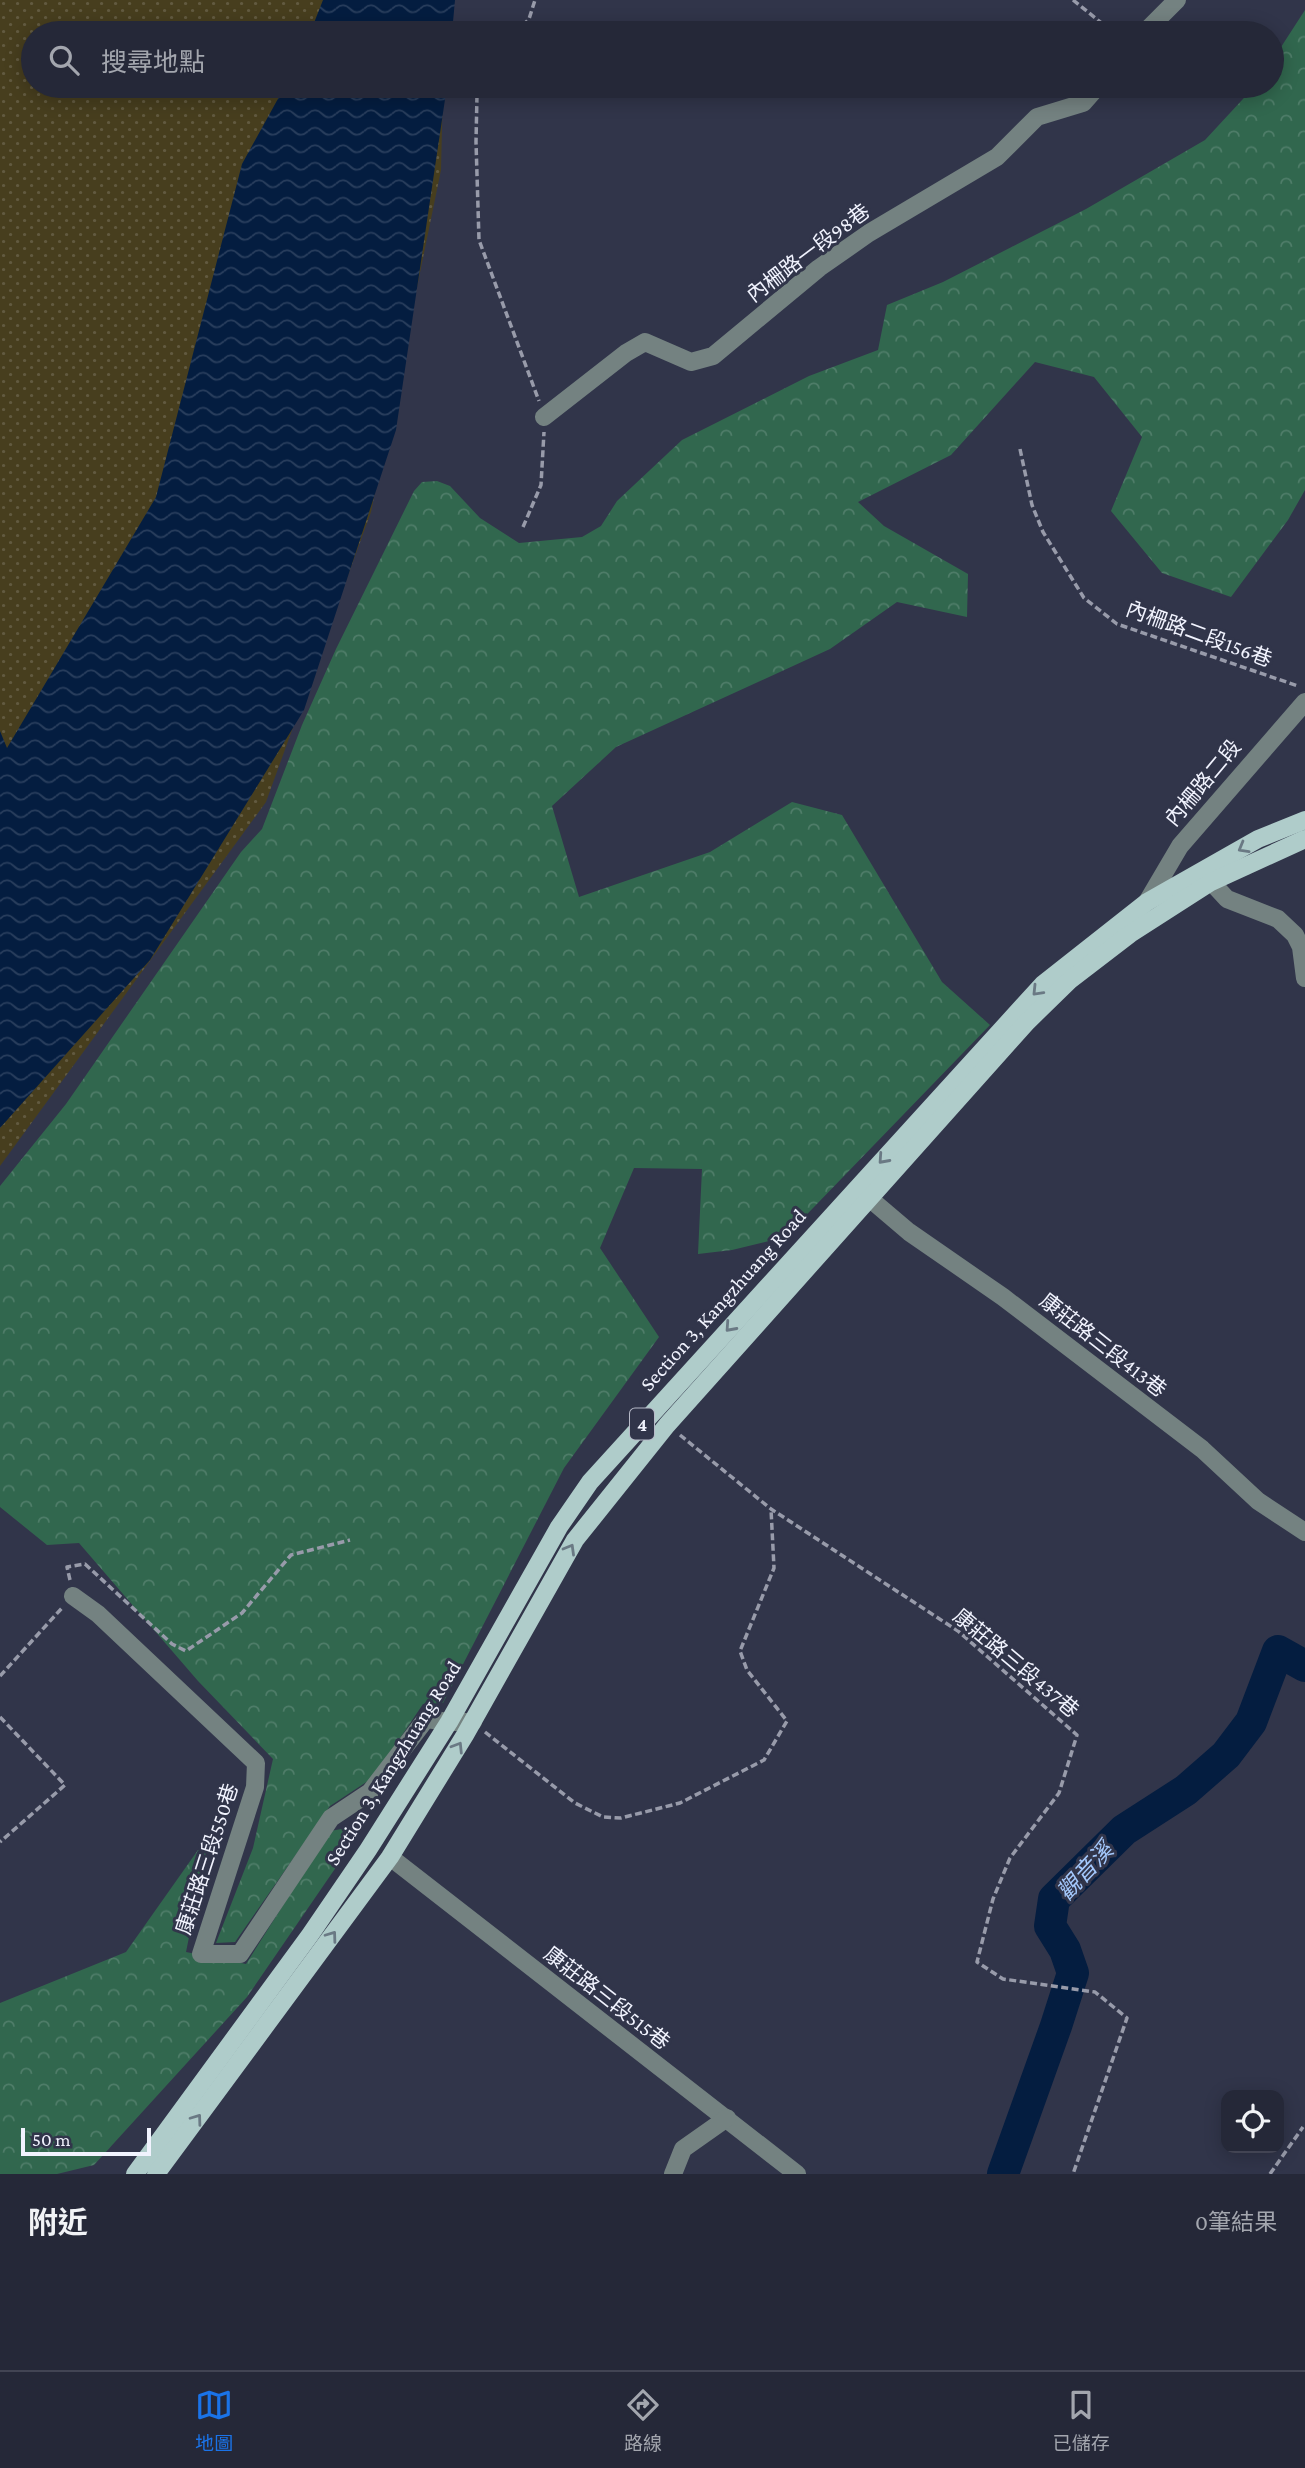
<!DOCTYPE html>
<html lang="zh-TW">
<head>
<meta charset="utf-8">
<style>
	body { margin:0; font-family:"Crimson Pro","Noto Sans TC",serif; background:#313443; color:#f1f3f6 }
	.controls { position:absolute; right:21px; bottom:21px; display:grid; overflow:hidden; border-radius:14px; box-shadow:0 4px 18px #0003 }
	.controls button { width:63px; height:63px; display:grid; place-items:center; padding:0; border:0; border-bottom:2px solid #424453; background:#252838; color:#f1f3f6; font:35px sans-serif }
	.scale { position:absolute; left:21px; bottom:18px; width:130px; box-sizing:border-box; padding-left:7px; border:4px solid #f1f3fe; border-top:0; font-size:19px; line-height:24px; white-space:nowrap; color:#f1f3fe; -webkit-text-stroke:5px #31354a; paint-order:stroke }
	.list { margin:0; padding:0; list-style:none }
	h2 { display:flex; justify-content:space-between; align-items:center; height:91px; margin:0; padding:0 28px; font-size:30px }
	h2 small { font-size:23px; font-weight:400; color:#a3a6ae }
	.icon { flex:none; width:38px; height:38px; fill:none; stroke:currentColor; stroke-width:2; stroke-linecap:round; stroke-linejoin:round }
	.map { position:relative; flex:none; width:1305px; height:2174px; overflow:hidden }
	.search { position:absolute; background:#252838; box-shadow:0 4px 18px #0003; left:21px; right:21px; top:21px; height:77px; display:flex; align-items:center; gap:18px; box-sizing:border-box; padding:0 24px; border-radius:38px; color:#a3a6ae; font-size:26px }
	.sheet { height:196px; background:#252838 }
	nav { display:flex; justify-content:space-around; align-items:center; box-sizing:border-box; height:98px; border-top:2px solid #424453; background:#252838; font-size:19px; color:#a3a6ae }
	nav a { display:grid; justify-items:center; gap:4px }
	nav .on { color:#1a73e8 }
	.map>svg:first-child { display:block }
	.forest { fill:url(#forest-crowns) }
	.sand { fill:url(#sand-dots) }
	.water { fill:url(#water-waves) }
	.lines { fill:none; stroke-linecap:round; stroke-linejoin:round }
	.river { stroke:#041d40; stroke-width:32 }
	.path { stroke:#989baa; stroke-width:3.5; stroke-dasharray:7 3.5; stroke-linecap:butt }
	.minor { stroke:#748281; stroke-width:18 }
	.major { stroke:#afccca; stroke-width:18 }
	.oneway { stroke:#6a7984 }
	.labels { text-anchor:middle; stroke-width:6; stroke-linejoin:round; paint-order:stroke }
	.shield { fill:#31354a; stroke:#b7bac8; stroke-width:2 }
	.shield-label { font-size:19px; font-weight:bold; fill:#f1f3fe }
	.street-label { font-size:21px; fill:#f1f3fe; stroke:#31354a }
	.water-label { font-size:23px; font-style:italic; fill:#a4c9fd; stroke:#31354a }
</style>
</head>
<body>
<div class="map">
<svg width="1305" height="2174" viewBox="0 0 1305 2174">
	<defs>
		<pattern id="forest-crowns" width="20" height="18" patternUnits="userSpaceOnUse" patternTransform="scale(1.75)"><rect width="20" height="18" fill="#31674e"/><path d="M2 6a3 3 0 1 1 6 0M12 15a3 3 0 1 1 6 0" fill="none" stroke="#4f7d69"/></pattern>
		<pattern id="sand-dots" width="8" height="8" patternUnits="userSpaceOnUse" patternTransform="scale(1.75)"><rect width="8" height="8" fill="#473e1e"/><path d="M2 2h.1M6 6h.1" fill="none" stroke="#625a40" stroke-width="1.8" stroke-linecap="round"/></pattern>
		<pattern id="water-waves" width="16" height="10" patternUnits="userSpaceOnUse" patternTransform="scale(1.75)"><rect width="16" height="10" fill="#041d40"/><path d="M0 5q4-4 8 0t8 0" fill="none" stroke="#293e5d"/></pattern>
	</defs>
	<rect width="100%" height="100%" fill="#31354a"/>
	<g class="forest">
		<polygon points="1305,10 1305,490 1288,520 1231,597 1162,573 1111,511 1142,437 1094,377 1035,362 951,455 858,502 884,526 968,574 967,617 897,602 830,649 616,747 552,806 579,897 710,852 792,802 842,815 942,982 990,1025 785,1237 732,1250 698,1254 702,1169 634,1168 600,1248 659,1337 564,1468 443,1703 423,1704 374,1777 330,1806 235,1942 216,1943 253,1848 273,1759 198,1681 79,1543 47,1545 0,1507 0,1186 66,1104 241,852 262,829 302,725 336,649 414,491 422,482 437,481 450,486 480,518 519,543 582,537 601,526 617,501 682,440 809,376 878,350 887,305 943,282 1086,209 1205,140 1255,86 1272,86 1272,61"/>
		<polygon points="365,1825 247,1997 94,2165 57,2174 0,2174 0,2003 126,1952 210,1833 186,1952 246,1964 330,1831"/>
	</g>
	<polygon class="sand" points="0,0 444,0 444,33 33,33 33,86 443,86 441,170 371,512 266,802 0,1166"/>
	<g class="water">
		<polygon points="323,0 455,0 452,33 310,33"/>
		<polygon points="285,86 447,86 396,430 304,710 150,960 0,1128 0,731 7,748 156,497 242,164"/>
	</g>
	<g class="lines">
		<polyline class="river" points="1003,2174 1056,2026 1073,1973 1065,1950 1050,1926 1054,1899 1124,1830 1186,1790 1226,1755 1251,1722 1278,1651 1305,1666"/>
		<g class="path">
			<polyline points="1073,0 1114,33"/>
			<polyline points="515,33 529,19 535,0"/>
			<polyline points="481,86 477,95 476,142 479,240 539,401"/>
			<polyline points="1020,449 1032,505 1043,532 1084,598 1117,624 1298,686"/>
			<polyline points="523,527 541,485 544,432"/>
			<polyline points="680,1435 771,1509 958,1631 1077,1735 1059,1793 1010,1858 993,1899 977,1962 1003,1979 1095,1992 1127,2018 1073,2174"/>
			<polyline points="70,1580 67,1567 85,1564 172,1644 186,1651 242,1613 291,1555 350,1540"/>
			<polyline points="0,1676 62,1608"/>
			<polyline points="0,1717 65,1785 0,1842"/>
			<polyline points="485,1732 575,1803 603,1817 621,1818 680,1803 764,1760 787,1721 747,1670 740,1651 774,1568 771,1509"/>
			<polyline points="1270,2174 1303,2127"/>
		</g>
		<g class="minor">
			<polyline points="1144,33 1177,0"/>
			<polyline points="544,417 626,353 645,342 691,362 713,356 819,268 869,233 997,157 1037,117 1083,103 1098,86"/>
			<polyline points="1202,872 1227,899 1278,919 1295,935 1301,947 1305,978"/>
			<polyline points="1147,902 1180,846 1305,702"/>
			<polyline points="869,1198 909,1232 1003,1297 1202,1449 1258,1501 1305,1532"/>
			<polyline points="73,1596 98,1614 256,1763 255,1787 201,1954 240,1954 331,1818 370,1792 426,1719 449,1722 473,1722"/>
			<polyline points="390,1857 797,2174"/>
			<polyline points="673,2174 683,2149 727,2118"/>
		</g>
		<g class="major">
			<polyline points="135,2174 310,1935 368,1850 449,1722 559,1527 590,1482 1043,984 1147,902 1258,839 1305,820"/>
			<polyline points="156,2174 390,1857 465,1735 575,1540 667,1425 1027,1022 1070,980 1130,934 1211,882 1305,839"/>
		</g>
	</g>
	<defs><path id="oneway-chevron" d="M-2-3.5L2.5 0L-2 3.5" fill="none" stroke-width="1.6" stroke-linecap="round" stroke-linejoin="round" transform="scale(1.75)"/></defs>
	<g class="oneway">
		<use href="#oneway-chevron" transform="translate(1243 848) rotate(150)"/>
		<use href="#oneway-chevron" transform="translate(1037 991) rotate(134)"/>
		<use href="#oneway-chevron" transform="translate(883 1159) rotate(132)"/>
		<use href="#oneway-chevron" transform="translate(730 1327) rotate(132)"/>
		<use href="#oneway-chevron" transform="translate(570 1549) rotate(-60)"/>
		<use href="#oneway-chevron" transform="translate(458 1747) rotate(-58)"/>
		<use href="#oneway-chevron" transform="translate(332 1936) rotate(-54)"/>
		<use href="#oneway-chevron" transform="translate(197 2119) rotate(-54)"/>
	</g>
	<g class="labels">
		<rect class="shield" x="630" y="1408.5" width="24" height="31" rx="5"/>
		<g class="shield-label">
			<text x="642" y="1431">4</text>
		</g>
		<g class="street-label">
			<text transform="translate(808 253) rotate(-37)" y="7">內柵路一段98巷</text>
			<text transform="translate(1199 634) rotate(20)" y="7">內柵路二段156巷</text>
			<text transform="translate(1203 783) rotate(-50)" y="7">內柵路二段</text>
			<text transform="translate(723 1300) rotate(-48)" y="7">Section 3, Kangzhuang Road</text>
			<text transform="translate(1103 1345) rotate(38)" y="7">康莊路三段413巷</text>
			<text transform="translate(1016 1663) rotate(40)" y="7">康莊路三段437巷</text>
			<text transform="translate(393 1763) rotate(-58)" y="7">Section 3, Kangzhuang Road</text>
			<text transform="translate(207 1859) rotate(-72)" y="7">康莊路三段550巷</text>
			<text transform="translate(607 1998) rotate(38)" y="7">康莊路三段515巷</text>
		</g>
		<g class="water-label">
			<text transform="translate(1085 1871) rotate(-47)" y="8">觀音溪</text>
		</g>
	</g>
</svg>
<div class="controls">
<button><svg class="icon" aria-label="locate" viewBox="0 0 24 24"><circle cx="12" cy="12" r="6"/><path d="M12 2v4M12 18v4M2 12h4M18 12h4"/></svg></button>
</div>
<div class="scale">50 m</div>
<div class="search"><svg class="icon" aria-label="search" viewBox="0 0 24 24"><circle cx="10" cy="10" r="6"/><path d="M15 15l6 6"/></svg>搜尋地點</div>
</div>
<section class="sheet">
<h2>附近<small>0筆結果</small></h2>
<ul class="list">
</ul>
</section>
<nav>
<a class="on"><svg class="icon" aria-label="map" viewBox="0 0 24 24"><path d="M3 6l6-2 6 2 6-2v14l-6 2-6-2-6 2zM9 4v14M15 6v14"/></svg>地圖</a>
<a><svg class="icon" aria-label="directions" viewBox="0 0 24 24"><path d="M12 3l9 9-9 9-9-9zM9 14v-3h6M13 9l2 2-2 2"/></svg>路線</a>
<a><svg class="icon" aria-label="saved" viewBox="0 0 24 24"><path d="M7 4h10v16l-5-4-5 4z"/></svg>已儲存</a>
</nav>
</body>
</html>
